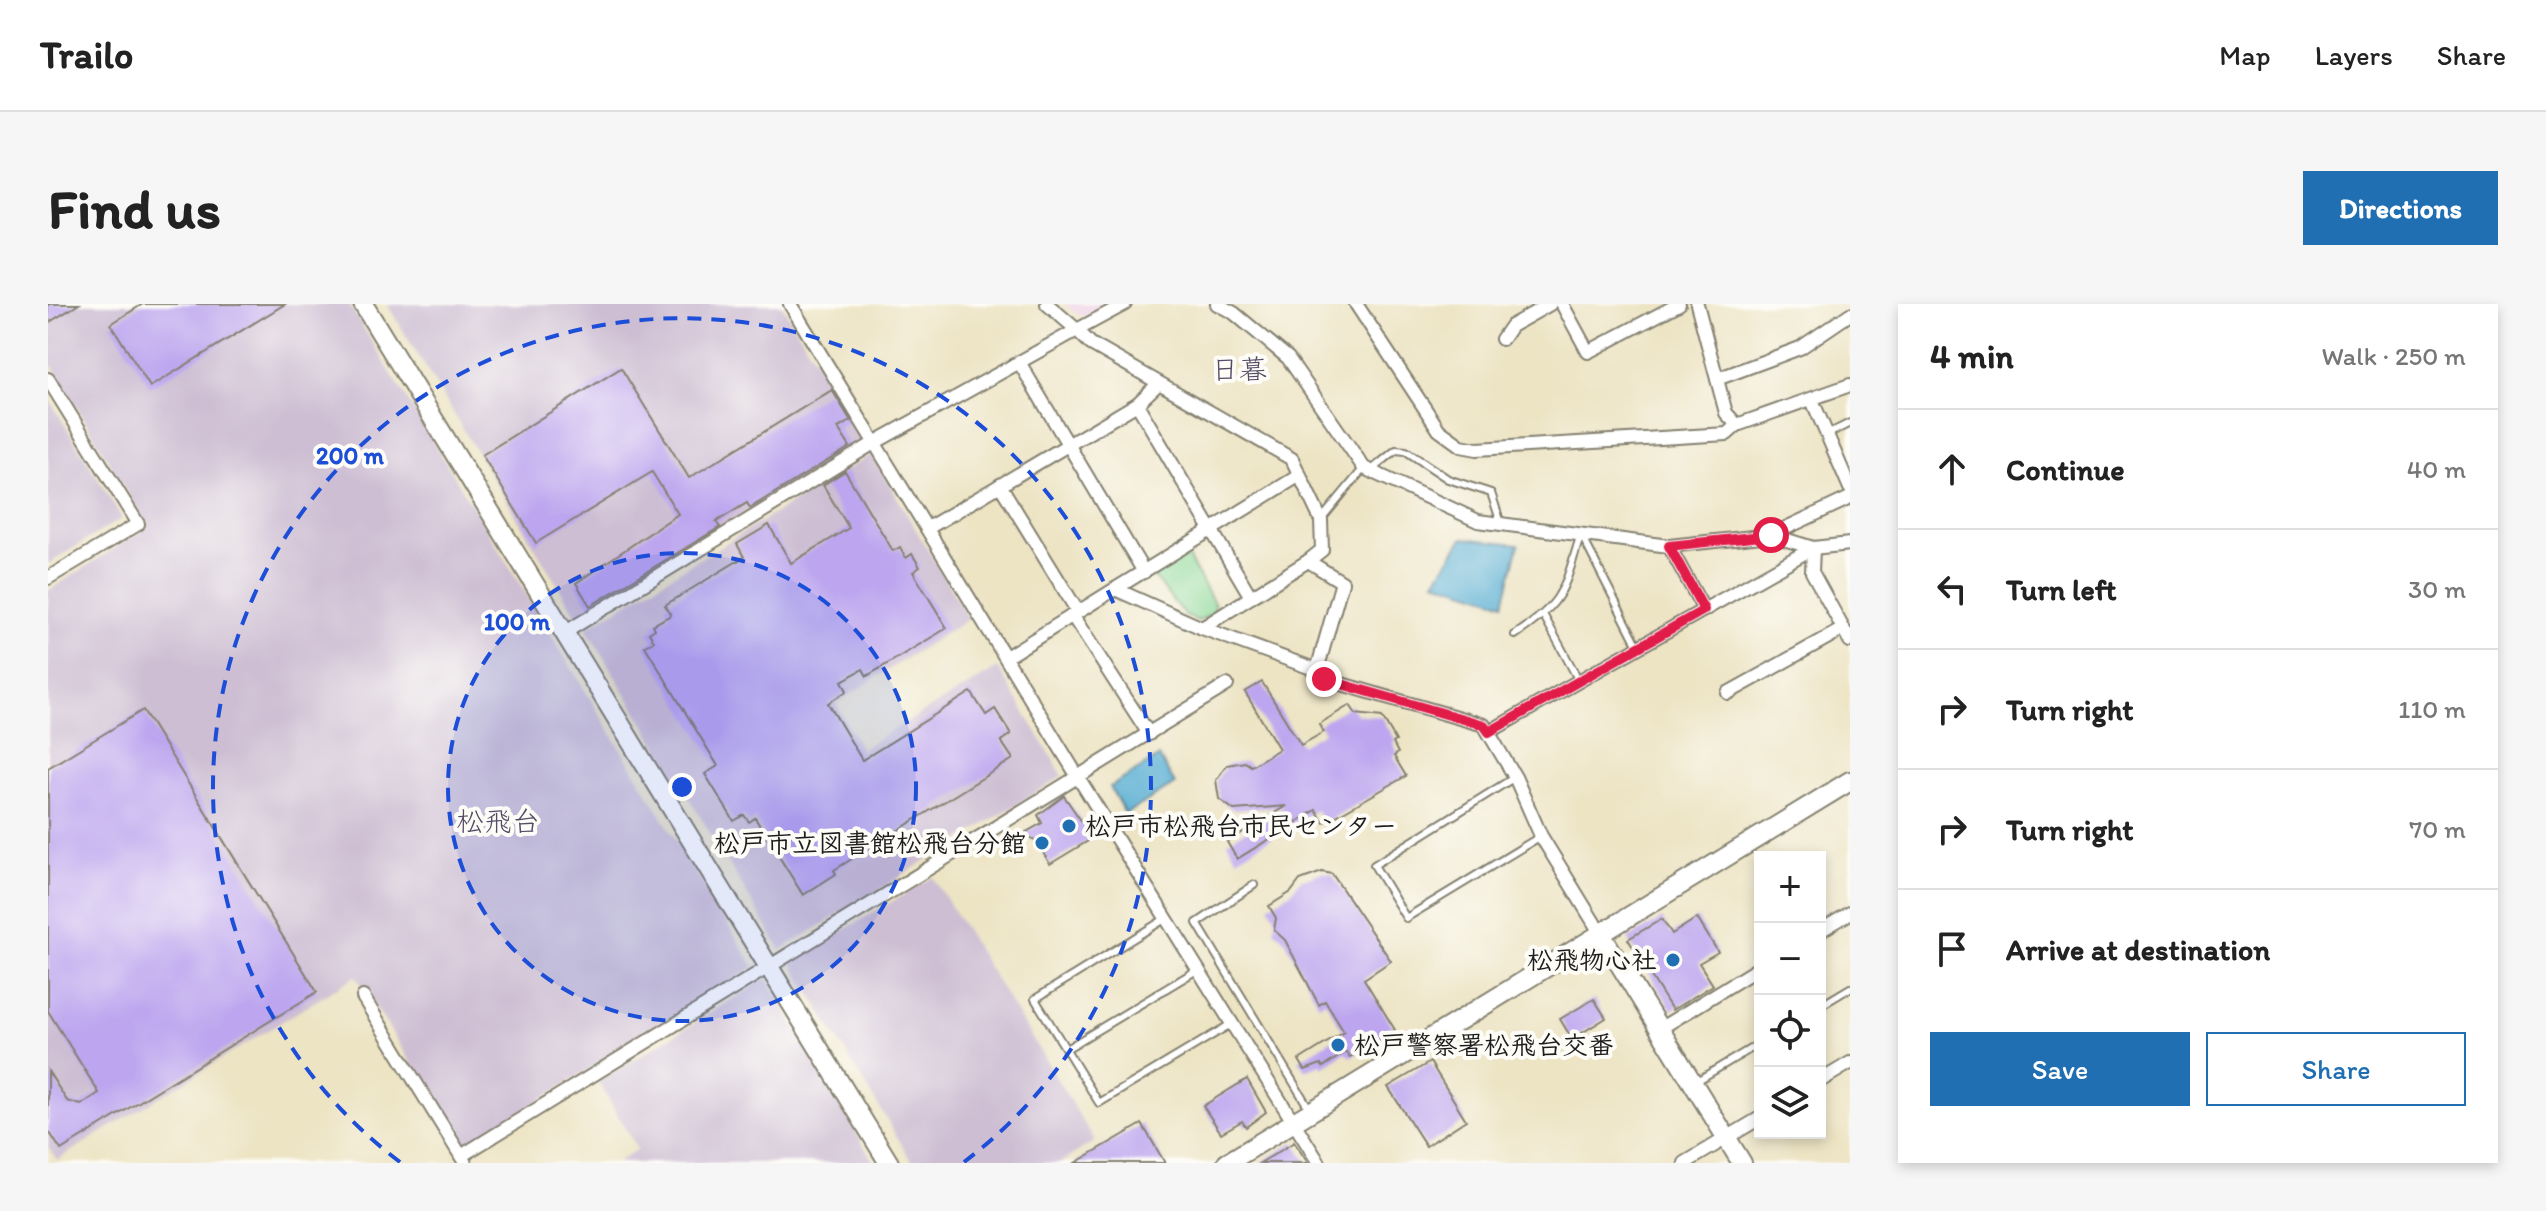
<!DOCTYPE html>
<html lang="en">
<head>
<meta charset="utf-8">
<style>
	body { margin:0; font-family:Itim,"Klee One",sans-serif; background:#f6f6f6; color:#222 }
	.controls { position:absolute; right:24px; bottom:24px; display:grid; overflow:hidden; border-radius:0px; box-shadow:0 4px 12px #0003 }
	.controls button { width:72px; height:72px; display:grid; place-items:center; padding:0; border:0; border-bottom:2px solid #e0e0e0; background:#fff; color:#222; font:40px sans-serif }
	.stop { position:absolute; width:24px; height:24px; margin:-18px; border:6px solid #e11d48; border-radius:50%; background:#fff }
	.stop.end { background:#e11d48; border-color:#fff; box-shadow:0 2px 8px #0008 }
	.list { margin:0; padding:0; list-style:none }
	h2 { display:flex; justify-content:space-between; align-items:center; height:104px; margin:0; padding:0 32px; font-size:34px }
	h2 small { font-size:26px; font-weight:400; color:#767676 }
	.list li { display:grid; grid-template-columns:52px 1fr auto; gap:24px; align-items:center; box-sizing:border-box; height:120px; padding:0 32px; border-top:2px solid #e0e0e0 }
	.list b { display:block; font-size:30px; white-space:nowrap }
	.list em { font-size:26px; font-style:normal; color:#767676 }
	.actions { display:flex; gap:16px; padding:24px 32px }
	.actions a { flex:1; padding:18px 0; border:2px solid #1f6fb2; border-radius:0px; text-align:center; font-size:28px; color:#1f6fb2 }
	.actions .main { background:#1f6fb2; color:#fff }
	.icon { flex:none; width:44px; height:44px; fill:none; stroke:currentColor; stroke-width:2; stroke-linecap:round; stroke-linejoin:round }
	.map { position:relative; flex:none; width:1802px; height:859px; overflow:hidden; border-radius:0px }
	header { display:flex; align-items:center; gap:48px; box-sizing:border-box; height:112px; padding:0 40px; background:#fff; border-bottom:2px solid #e0e0e0 }
	header strong { font-size:38px }
	nav { display:flex; gap:44px; margin-inline-start:auto; font-size:28px }
	.intro { display:flex; align-items:center; justify-content:space-between; box-sizing:border-box; height:192px; padding:0 48px }
	h1 { margin:0; font-size:56px }
	.button { padding:20px 36px; border-radius:0px; background:#1f6fb2; color:#fff; font-size:28px; font-weight:700 }
	main { display:flex; gap:48px; padding:0 48px }
	aside { flex:1; background:#fff; border-radius:0px; box-shadow:0 4px 12px #0003 }
	.map>svg:first-child { display:block }
	.built { fill:#efd0e7 }
	.industrial { fill:#cdbed3 }
	.green { fill:#8bd896; stroke:#547a59; stroke-width:2 }
	.water { fill:#56add2; stroke:#396477; stroke-width:2 }
	.building { fill:#bda6ef }
	.lines { fill:none; stroke-linecap:round; stroke-linejoin:round }
	.lane-casing { stroke:#848070; stroke-width:10 }
	.street-casing { stroke:#848070; stroke-width:16 }
	.secondary-casing { stroke:#848070; stroke-width:22 }
	.lane { stroke:#fff; stroke-width:6 }
	.street { stroke:#fff; stroke-width:12 }
	.secondary { stroke:#fff; stroke-width:18 }
	.route { stroke:#e11d48; stroke-width:10 }
	.ring { fill:none; stroke:#1d4ed8; stroke-width:4; stroke-dasharray:14 10 }
	.poi-dot { fill:#1f6fb2; stroke:#fdfcf7; stroke-width:3 }
	.labels { text-anchor:middle; stroke-width:8; stroke-linejoin:round; paint-order:stroke }
	.poi-label { font-size:26px; font-weight:bold; fill:#1c1c1c; stroke:#fdfcf7; text-anchor:start }
	.neighbourhood-label { font-size:28px; fill:#544c66; stroke:#fdfcf7 }
	.centre { fill:#1d4ed8; stroke:#fdfcf7; stroke-width:4 }
	.ring-label { font-size:24px; text-anchor:middle; font-weight:bold; fill:#1d4ed8; stroke:#fdfcf7; stroke-width:8; stroke-linejoin:round; paint-order:stroke }
</style>
</head>
<body>
<header>
<strong>Trailo</strong>
<nav><a>Map</a><a>Layers</a><a>Share</a></nav>
</header>
<div class="intro"><h1>Find us</h1><a class="button">Directions</a></div>
<main>
<div class="map">
<svg width="1802" height="859" viewBox="0 0 1802 859">
	<rect width="100%" height="100%" fill="#fdfcf7"/>
	<filter id="ink" filterUnits="userSpaceOnUse"><feTurbulence type="fractalNoise" baseFrequency=".0125" numOctaves="2"/><feDisplacementMap in="SourceGraphic" scale="16" xChannelSelector="R" yChannelSelector="G"/><feConvolveMatrix kernelMatrix="1 2 1 2 8 2 1 2 1" color-interpolation-filters="sRGB"/></filter>
	<filter id="wash" filterUnits="userSpaceOnUse"><feTurbulence type="fractalNoise" baseFrequency=".006" numOctaves="4" result="noise"/><feDisplacementMap in="SourceGraphic" scale="32" xChannelSelector="R" yChannelSelector="G"/><feGaussianBlur stdDeviation="1.8" result="paint"/><feColorMatrix in="noise" values="0 0 0 0 0 0 0 0 0 0 0 0 0 0 0 0 0 1.4 0 .05"/><feComposite in="paint" operator="in"/></filter>
	<g filter="url(#wash)">
		<rect width="100%" height="100%" fill="#ede4c4"/>
		<polygon class="built" points="1017,0 1059,0 1038,12 1030,11"/>
		<g class="industrial">
			<polygon points="0,0 301,0 706,663 416,843 308,672 9,856 0,842 0,287 100,223 0,55"/>
			<polygon points="339,0 733,0 817,136 529,313"/>
			<polygon points="0,93 74,214 0,260"/>
			<polygon points="824,150 920,315 788,399 813,445 950,364 1015,472 733,646 538,324"/>
			<polygon points="885,573 1047,837 1012,859 865,859 743,658"/>
			<polygon points="719,674 826,859 569,859 589,845 550,778"/>
		</g>
		<polygon class="green" points="1138,250 1167,301 1166,309 1151,317 1137,312 1104,271"/>
		<g class="water">
			<polygon points="1415,234 1471,240 1456,299 1387,277"/>
			<polygon points="1111,453 1127,480 1077,510 1062,483"/>
		</g>
		<g id="blocks">
			<g class="building">
				<polygon points="0,0 31,0 0,19"/>
				<polygon points="95,0 237,0 102,83 63,20"/>
				<polygon points="573,64 641,174 784,86 803,117 790,124 802,143 702,204 699,199 668,218 672,223 542,302 528,279 630,210 604,168 488,239 434,151"/>
				<polygon points="797,167 845,247 852,243 858,254 864,250 872,263 865,268 899,324 819,372 815,365 794,377 799,387 780,399 814,456 923,388 938,411 947,405 963,430 953,437 965,455 786,566 788,570 755,591 707,514 701,518 696,511 686,517 657,470 670,462 597,342 606,337 601,329 607,325 605,321 623,311 617,301 696,253 689,240 721,221 743,259 801,224 775,181"/>
				<polygon points="1214,378 1253,441 1276,428 1271,420 1302,401 1308,410 1334,413 1348,437 1345,439 1350,449 1346,452 1358,472 1276,519 1268,506 1189,555 1179,538 1238,502 1186,506 1171,495 1168,476 1179,461 1197,458 1203,462 1231,445 1197,388"/>
				<polygon points="95,406 269,688 13,846 0,826 0,767 19,797 33,801 51,789 0,707 0,464"/>
				<polygon points="1016,492 1045,534 1002,560 987,536 975,530 994,519 990,511"/>
				<polygon points="1274,568 1284,570 1343,657 1316,675 1347,726 1302,753 1298,748 1275,763 1273,760 1257,766 1251,756 1296,728 1277,697 1271,701 1237,636 1226,626 1228,614 1221,602 1243,588 1252,576"/>
				<polygon points="1649,614 1670,648 1651,659 1665,681 1624,706 1580,635 1614,615 1624,630"/>
				<polygon points="1546,695 1558,714 1524,735 1512,715"/>
				<polygon points="1382,758 1418,816 1378,842 1340,783"/>
				<polygon points="1199,775 1218,808 1198,823 1194,817 1173,829 1155,802"/>
				<polygon points="1094,820 1117,859 1027,859"/>
				<polygon points="1246,838 1260,859 1212,859 1232,847"/>
			</g>
		</g>
	</g>
	<g filter="url(#ink)">
		<use href="#blocks" fill-opacity="0" stroke="#848070" stroke-width="2"/>
		<g class="lines">
			<g class="lane-casing">
				<g id="lane">
					<polyline points="1780,130 1802,119"/>
					<polyline points="1321,168 1348,146 1358,147 1400,175 1443,189 1453,219"/>
					<polyline points="1273,216 1316,164"/>
					<polyline points="1533,230 1590,342"/>
					<polyline points="1496,312 1530,375"/>
					<path d="M1467 331C1518 297 1515 286 1533 230"/>
					<polyline points="1467,473 1326,561 1358,614 1493,532"/>
					<polyline points="1206,581 1149,619 1261,804"/>
					<polyline points="1117,615 987,695 1051,799 1183,720"/>
					<polyline points="1772,702 1802,684"/>
					<polyline points="1018,745 1149,666"/>
					<polyline points="1647,778 1712,739"/>
				</g>
			</g>
			<g class="street-casing">
				<g id="street">
					<polyline points="742,0 1030,473 1271,859"/>
					<polyline points="999,0 1029,26 1077,0"/>
					<polyline points="1169,0 1186,9 1240,54 1316,164 1430,217 1621,242 1723,231 1765,244 1802,240"/>
					<polyline points="1308,0 1391,126 1413,142 1429,145 1679,130 1689,121"/>
					<polyline points="1514,0 1540,48 1631,0"/>
					<polyline points="1649,0 1678,109 1689,121 1802,81"/>
					<polyline points="1454,35 1463,22 1502,0"/>
					<polyline points="971,58 1096,268"/>
					<polyline points="0,75 90,220 0,274"/>
					<polyline points="1669,75 1752,44 1802,10"/>
					<polyline points="1764,96 1802,184"/>
					<polyline points="1089,100 1203,293"/>
					<polyline points="952,181 1030,308"/>
					<polyline points="880,224 1089,100 1110,80"/>
					<polyline points="1723,231 1802,194"/>
					<polyline points="1621,242 1656,306"/>
					<polyline points="1765,244 1764,268 1802,337"/>
					<polyline points="1260,257 1294,278 1269,366"/>
					<polyline points="1067,285 1252,171"/>
					<polyline points="1024,311 1101,430"/>
					<polyline points="1154,324 1269,366 1276,375 1436,421 1467,473 1493,532 1553,630"/>
					<polyline points="516,329 826,139 1029,26 1043,40 1244,155 1273,216 1274,246 1260,257 1154,324 1067,285 958,353"/>
					<polyline points="1680,389 1795,325"/>
					<polyline points="1441,428 1765,244"/>
					<polyline points="1772,627 1802,609"/>
					<polyline points="315,693 413,852"/>
					<polyline points="1613,724 1712,663"/>
					<polyline points="1772,777 1802,759"/>
					<polyline points="417,859 413,852 1179,381"/>
					<polyline points="1637,859 1712,814"/>
				</g>
			</g>
			<g class="secondary-casing">
				<g id="secondary">
					<polyline points="315,0 841,859"/>
					<polyline points="1553,630 1694,859"/>
					<polyline points="1179,859 1802,477"/>
				</g>
			</g>
			<use href="#lane" class="lane"/>
			<use href="#street" class="street"/>
			<use href="#secondary" class="secondary"/>
		</g>
	</g>
	<g class="lines" filter="url(#ink)">
		<polyline class="route" points="1276,375 1436,421 1441,428 1656,306 1621,242 1723,231"/>
	</g>
	<circle cx="634" cy="483" r="234" fill="#1d4ed8" fill-opacity=".12"/>
	<g class="ring">
		<circle cx="634" cy="483" r="234"/>
		<path d="M352 858A469 469 0 1 1 916 858"/>
	</g>
	<g class="poi-dot">
		<circle cx="1021" cy="522" r="8"/>
		<circle cx="994" cy="539" r="8"/>
		<circle cx="1625" cy="656" r="8"/>
		<circle cx="1290" cy="741" r="8"/>
	</g>
	<g class="labels">
		<g class="poi-label">
			<text x="1037" y="531">松戸市松飛台市民センター</text>
			<text x="978" y="548" text-anchor="end">松戸市立図書館松飛台分館</text>
			<text x="1609" y="665" text-anchor="end">松飛物心社</text>
			<text x="1306" y="750">松戸警察署松飛台交番</text>
		</g>
		<g class="neighbourhood-label">
			<text x="1191" y="75">日暮</text>
			<text x="450" y="527">松飛台</text>
		</g>
	</g>
	<circle cx="634" cy="483" r="12" class="centre"/>
	<g class="ring-label">
		<text x="302" y="160">200 m</text>
		<text x="469" y="326">100 m</text>
	</g>
</svg>
<div class="controls">
<button>+</button>
<button>−</button>
<button><svg class="icon" aria-label="locate" viewBox="0 0 24 24"><circle cx="12" cy="12" r="6"/><path d="M12 2v4M12 18v4M2 12h4M18 12h4"/></svg></button>
<button><svg class="icon" aria-label="layers" viewBox="0 0 24 24"><path d="M12 4l9 5-9 5-9-5zM3 14l9 5 9-5"/></svg></button>
</div>
<div class="stop" style="left:1723px;top:231px"></div>
<div class="stop end" style="left:1276px;top:375px"></div>
</div>
<aside>
<h2>4 min<small>Walk · 250 m</small></h2>
<ul class="list">
<li><svg class="icon" aria-label="ahead" viewBox="0 0 24 24"><path d="M12 20V5M6 11l6-6 6 6"/></svg><div><b>Continue</b></div><em>40 m</em></li>
<li><svg class="icon" aria-label="left" viewBox="0 0 24 24"><path d="M17 20v-9H6M10 6l-5 5 5 5"/></svg><div><b>Turn left</b></div><em>30 m</em></li>
<li><svg class="icon" aria-label="right" viewBox="0 0 24 24"><path d="M7 20v-9h11M14 6l5 5-5 5"/></svg><div><b>Turn right</b></div><em>110 m</em></li>
<li><svg class="icon" aria-label="right" viewBox="0 0 24 24"><path d="M7 20v-9h11M14 6l5 5-5 5"/></svg><div><b>Turn right</b></div><em>70 m</em></li>
<li><svg class="icon" aria-label="arrive" viewBox="0 0 24 24"><path d="M6 21V4h12l-3 4 3 4H6"/></svg><div><b>Arrive at destination</b></div></li>
</ul>
<div class="actions"><a class="main">Save</a><a>Share</a></div>
</aside>
</main>
</body>
</html>
